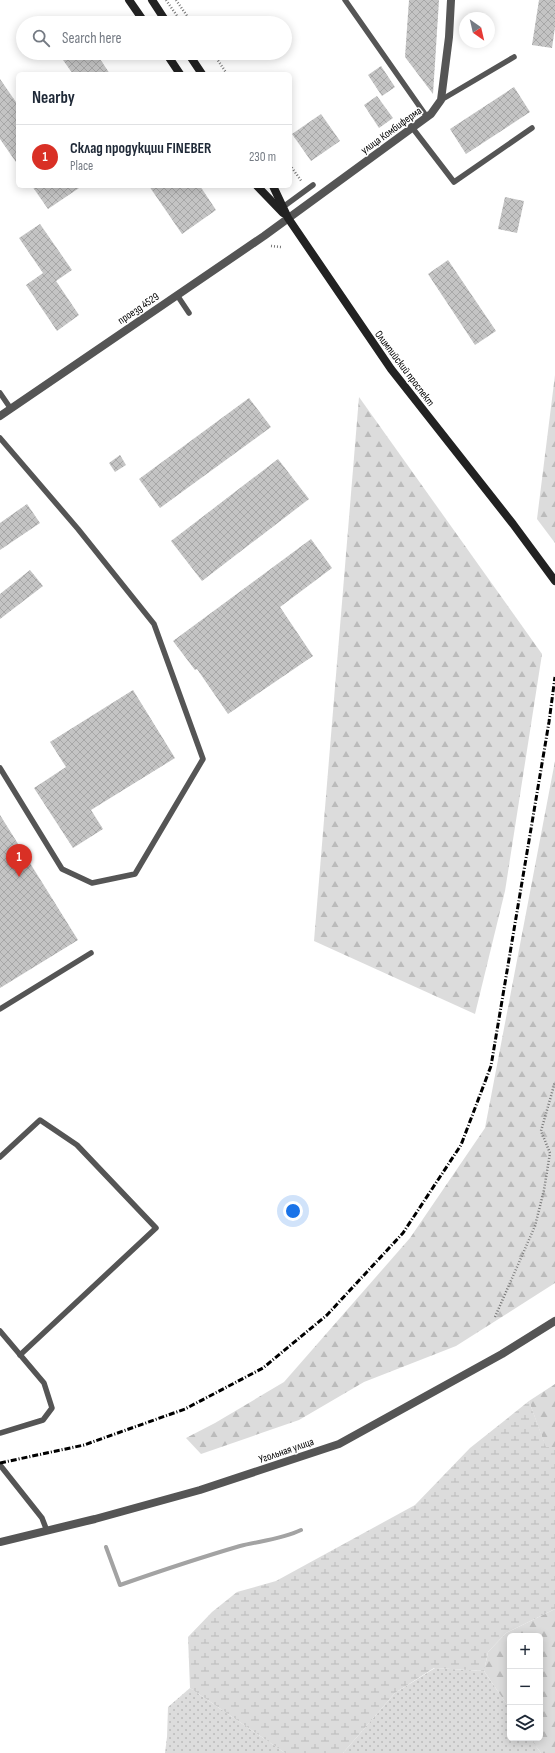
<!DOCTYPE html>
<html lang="en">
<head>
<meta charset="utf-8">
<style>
	body { margin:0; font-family:"Sofia Sans Condensed",sans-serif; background:#f6f6f7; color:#1f2937 }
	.controls { position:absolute; right:12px; bottom:12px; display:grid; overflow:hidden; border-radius:6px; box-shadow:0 2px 10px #0003 }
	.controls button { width:36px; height:36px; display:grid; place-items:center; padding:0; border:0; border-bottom:1px solid #e0e1e3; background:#fff; color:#1f2937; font:20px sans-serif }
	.compass { position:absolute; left:459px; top:12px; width:36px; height:36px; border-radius:50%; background:#fff; box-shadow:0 2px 10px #0003; rotate:146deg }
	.you { position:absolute; left:293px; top:1211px; width:14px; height:14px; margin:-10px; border:3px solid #fff; border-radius:50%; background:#1a73e8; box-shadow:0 0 0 6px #1a73e833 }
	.badge { display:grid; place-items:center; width:26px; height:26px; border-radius:50%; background:#d93025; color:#fff; font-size:13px; font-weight:700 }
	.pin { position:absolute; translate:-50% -33px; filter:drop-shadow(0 1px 2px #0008) }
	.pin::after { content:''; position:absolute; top:21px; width:14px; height:12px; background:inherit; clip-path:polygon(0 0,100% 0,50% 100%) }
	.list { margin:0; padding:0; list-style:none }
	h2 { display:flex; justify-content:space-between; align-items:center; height:52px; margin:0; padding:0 16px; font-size:17px }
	h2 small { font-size:13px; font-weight:400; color:#747a83 }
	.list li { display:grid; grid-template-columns:26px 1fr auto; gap:12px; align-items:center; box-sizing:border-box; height:64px; padding:0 16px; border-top:1px solid #e0e1e3 }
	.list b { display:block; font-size:15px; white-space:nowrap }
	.list p { margin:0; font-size:13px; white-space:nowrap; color:#747a83 }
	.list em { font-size:13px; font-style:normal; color:#747a83 }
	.icon { flex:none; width:22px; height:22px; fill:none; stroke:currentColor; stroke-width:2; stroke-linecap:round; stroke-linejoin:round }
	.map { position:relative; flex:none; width:555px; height:1753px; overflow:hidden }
	.search { position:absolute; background:#fff; box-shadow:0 2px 10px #0003; left:16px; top:16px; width:276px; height:44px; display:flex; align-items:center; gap:10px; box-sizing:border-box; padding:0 14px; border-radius:22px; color:#747a83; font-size:15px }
	.panel { position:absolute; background:#fff; box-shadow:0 2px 10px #0003; left:16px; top:72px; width:276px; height:116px; border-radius:6px }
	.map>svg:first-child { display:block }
	.grass { fill:url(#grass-dots) }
	.forest { fill:url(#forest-firs) }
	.wetland { fill:url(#wetland-marsh) }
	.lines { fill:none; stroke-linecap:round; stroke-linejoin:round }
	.stream { stroke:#a3a3a3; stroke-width:4 }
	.building { fill:url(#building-cross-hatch) }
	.path { stroke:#777; stroke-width:2.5; stroke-dasharray:1 2; stroke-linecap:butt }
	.service { stroke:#555; stroke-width:5.5 }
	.minor { stroke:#555; stroke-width:8 }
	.tertiary { stroke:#555; stroke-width:8 }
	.secondary { stroke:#222; stroke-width:8 }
	.rail { stroke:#000; stroke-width:3; stroke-dasharray:6 2 1 2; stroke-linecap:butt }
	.labels { text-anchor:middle; stroke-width:3; stroke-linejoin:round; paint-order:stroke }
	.street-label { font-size:11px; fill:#000; stroke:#fff }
</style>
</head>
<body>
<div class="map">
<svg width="555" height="1753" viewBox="0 0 555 1753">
	<defs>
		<pattern id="grass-dots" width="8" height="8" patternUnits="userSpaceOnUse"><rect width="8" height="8" fill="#dcdcdc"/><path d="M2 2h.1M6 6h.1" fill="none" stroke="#bbb" stroke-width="1.8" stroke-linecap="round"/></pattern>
		<pattern id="forest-firs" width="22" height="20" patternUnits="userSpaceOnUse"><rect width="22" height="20" fill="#dcdcdc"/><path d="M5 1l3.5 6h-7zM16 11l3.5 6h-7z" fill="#bbb"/></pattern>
		<pattern id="wetland-marsh" width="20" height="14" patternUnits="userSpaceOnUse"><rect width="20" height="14" fill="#dcdcdc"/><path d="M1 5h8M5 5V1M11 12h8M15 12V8" fill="none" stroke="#bbb"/></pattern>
		<pattern id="building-cross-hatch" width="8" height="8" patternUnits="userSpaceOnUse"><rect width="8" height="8" fill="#c4c4c4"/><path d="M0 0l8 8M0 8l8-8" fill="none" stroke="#a7a7a7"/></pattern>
	</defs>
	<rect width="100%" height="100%" fill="#fff"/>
	<g class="grass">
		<polygon points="435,1668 484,1671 510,1709 510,1738 530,1738 541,1753 343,1753 395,1693"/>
		<polygon points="190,1688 285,1753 165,1753 167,1737 168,1707"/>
	</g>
	<g class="forest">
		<polygon points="555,375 555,543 537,519"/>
		<polygon points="359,397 542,654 505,891 475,1014 314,941"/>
		<polygon points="555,761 555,1283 456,1346 364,1382 299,1420 201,1454 186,1438 215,1423 284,1382 410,1238 485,1128"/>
		<polygon points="555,1384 555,1447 546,1448 529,1401"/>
		<polygon points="555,1609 555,1753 541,1753 530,1738 540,1738 540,1636 510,1636 510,1709 484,1671 488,1652 506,1633"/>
	</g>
	<polygon class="wetland" points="529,1401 546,1447 555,1447 555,1609 506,1633 488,1652 484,1671 434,1668 395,1693 343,1753 285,1753 190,1688 188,1637 212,1612 237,1592 276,1581 415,1505 470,1448"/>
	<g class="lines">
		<path class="stream" d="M106 1547 120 1585C160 1571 199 1558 240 1546 260 1541 282 1539 301 1530"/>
	</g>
	<g class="building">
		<polygon points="409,0 439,0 433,94 405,57"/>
		<polygon points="539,0 555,0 555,27 552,48 532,45"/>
		<polygon points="58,53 96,53 110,74 73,74"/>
		<polygon points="381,66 395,87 382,96 368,75"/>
		<polygon points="0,79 18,105 18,165 0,139"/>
		<polygon points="514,87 530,112 466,154 450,129"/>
		<polygon points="377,96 393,118 379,128 364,105"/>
		<polygon points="321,114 340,141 311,161 292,134"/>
		<polygon points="32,186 82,186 48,209"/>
		<polygon points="149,186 200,186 216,210 182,234"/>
		<polygon points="505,197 524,201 517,233 498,229"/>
		<polygon points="40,224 72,270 56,281 79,315 57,331 26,285 43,273 19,238"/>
		<polygon points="448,260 496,331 475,345 428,274"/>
		<polygon points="249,398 271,427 160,508 139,479"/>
		<polygon points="120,455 126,465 115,472 109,463"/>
		<polygon points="278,459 309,499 202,581 171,541"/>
		<polygon points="27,504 40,523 0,550 0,523"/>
		<polygon points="311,539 332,568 280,607 313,656 228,714 197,669 195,670 173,641"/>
		<polygon points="30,570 43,586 0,619 0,594"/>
		<polygon points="133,690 175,758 91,810 103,829 73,848 34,788 66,767 50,742"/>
		<polygon points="0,815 78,940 0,988"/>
	</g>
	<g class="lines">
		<g class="path">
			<polyline points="166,0 182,23"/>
			<polyline points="176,0 192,23"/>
			<polyline points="213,53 227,74"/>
			<polyline points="290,165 302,182"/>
			<polyline points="271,246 281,247"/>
			<polyline points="495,1317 535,1226 544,1190 550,1153 541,1131 555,1082"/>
		</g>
		<g class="service">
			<polyline points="345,0 427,117"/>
			<polyline points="441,100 514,57"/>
			<polyline points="411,126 454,182 532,128"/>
			<polyline points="283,207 313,185"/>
			<polyline points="177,295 189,313"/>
			<polyline points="0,393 11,409"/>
			<polyline points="0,438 78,529 154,624 203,759 135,874 92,883 62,869 0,768"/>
			<polyline points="0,1009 91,953"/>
			<polyline points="0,1157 40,1120 77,1145 156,1228 20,1355"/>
			<polyline points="0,1331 44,1383 52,1408 43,1420 0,1433"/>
			<polyline points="0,1465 42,1518 47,1531"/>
		</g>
		<polyline class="minor" points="0,416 264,236 431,114 441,100 449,37 451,0"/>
		<polyline class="tertiary" points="0,1542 95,1519 200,1490 339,1444 502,1354 555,1321"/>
		<g class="secondary">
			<polyline points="129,0 145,23"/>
			<polyline points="152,0 167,23"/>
			<polyline points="166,53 180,74"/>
			<polyline points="188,53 202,74"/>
			<polyline points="257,186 283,213"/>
			<polyline points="273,186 288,218 391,369 513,524 555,581"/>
		</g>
		<polyline class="rail" points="0,1463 84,1445 185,1409 263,1368 327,1315 403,1233 461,1145 491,1066 549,722 555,677"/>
	</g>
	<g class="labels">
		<g class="street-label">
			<text transform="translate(391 130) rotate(-36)" y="4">улица Комбиферма</text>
			<text transform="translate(138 308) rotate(-34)" y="4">проезд 4529</text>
			<text transform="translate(405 368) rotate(53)" y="4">Олимпийский проспект</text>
			<text transform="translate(286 1450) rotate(-19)" y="4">Угольная улица</text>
		</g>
	</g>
</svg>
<div class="controls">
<button>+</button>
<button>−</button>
<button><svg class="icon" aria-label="layers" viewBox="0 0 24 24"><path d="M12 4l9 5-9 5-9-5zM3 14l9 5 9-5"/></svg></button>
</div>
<svg class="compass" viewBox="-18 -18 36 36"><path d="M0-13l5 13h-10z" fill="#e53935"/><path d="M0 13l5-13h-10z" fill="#747a83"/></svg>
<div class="you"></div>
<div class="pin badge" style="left:19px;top:877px">1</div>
<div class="search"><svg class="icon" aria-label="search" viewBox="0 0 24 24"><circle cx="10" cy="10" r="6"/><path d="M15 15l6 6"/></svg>Search here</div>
<section class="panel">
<h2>Nearby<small></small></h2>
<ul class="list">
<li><span class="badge">1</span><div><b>Склад продукции FINEBER</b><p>Place</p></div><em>230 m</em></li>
</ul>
</section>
</div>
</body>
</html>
